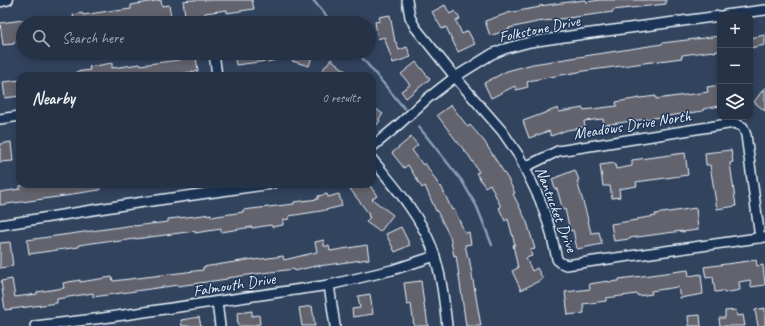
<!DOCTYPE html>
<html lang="en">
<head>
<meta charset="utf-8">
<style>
	body { margin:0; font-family:Caveat,sans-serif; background:#2e3a4d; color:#f1f3f6 }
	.controls { position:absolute; right:12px; top:12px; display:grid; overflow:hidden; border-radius:8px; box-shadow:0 2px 6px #0003 }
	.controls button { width:36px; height:36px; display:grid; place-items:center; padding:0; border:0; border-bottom:1px solid #424d5f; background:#263246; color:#f1f3f6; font:20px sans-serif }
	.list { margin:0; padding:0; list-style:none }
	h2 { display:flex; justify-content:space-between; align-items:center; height:52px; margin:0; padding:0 16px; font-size:17px }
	h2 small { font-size:13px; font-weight:400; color:#a4aab3 }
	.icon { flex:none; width:22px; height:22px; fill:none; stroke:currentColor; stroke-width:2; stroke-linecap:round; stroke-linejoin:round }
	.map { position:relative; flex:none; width:765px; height:326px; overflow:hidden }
	.search { position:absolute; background:#263246; box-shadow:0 2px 6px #0003; left:16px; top:16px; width:360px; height:44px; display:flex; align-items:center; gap:10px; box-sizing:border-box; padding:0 14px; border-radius:22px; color:#a4aab3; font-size:15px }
	.panel { position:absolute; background:#263246; box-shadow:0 2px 6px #0003; left:16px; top:72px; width:360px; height:116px; border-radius:12px }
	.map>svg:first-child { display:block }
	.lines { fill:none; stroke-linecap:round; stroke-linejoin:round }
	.stream { stroke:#869fb7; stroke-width:2.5 }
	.building { fill:#64646e; stroke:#e8f1f8 }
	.minor-casing { stroke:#e8f1f8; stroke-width:12 }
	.minor { stroke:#1d3557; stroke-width:9 }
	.labels { text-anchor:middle; stroke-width:3; stroke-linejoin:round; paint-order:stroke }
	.street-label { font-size:16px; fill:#e8f1f8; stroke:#1d3557 }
</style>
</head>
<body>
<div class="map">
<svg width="765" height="326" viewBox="0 0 765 326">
	<rect width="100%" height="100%" fill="#32435e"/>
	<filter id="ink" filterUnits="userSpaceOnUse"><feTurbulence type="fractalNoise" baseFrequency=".025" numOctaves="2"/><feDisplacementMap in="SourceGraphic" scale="8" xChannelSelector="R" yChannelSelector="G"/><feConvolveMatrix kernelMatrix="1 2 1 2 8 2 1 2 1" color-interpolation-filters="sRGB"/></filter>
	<g filter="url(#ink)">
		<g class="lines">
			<g class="stream">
				<polyline points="313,0 332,23"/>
				<polyline points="358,53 404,108"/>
				<polyline points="419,127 462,181 477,207 492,245"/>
			</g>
		</g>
		<g class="building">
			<polygon points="161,0 162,6 169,5 172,21 163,23 75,23 73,15 82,13 83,15 115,10 116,11 131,9 131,5"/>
			<polygon points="191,0 252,0 254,9 227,13 227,10 205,13 206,19 186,22 183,1"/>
			<polygon points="584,0 586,0 586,2 600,0 666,0 666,4 613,10 613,12 537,22 509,28 510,29 490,36 485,21 508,13 540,7 539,6"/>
			<polygon points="445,5 450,14 455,11 460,19 456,21 462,34 468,31 475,44 458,52 446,27 442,29 432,12"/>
			<polygon points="390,15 395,42 396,42 399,50 407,47 411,57 393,63 384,37 378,39 375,22 380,21 379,17"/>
			<polygon points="23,20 23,29 21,30 23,40 14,42 14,44 3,45 0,23"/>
			<polygon points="765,35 765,45 750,48 750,38"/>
			<polygon points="720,36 720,51 713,52 713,51 682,55 682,58 584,71 533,80 527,82 528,87 516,90 515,86 491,98 484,83 507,71 533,64 662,44 662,43"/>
			<polygon points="184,53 188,53 189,58 196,57 198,71 165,76 76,76 76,72 90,70 89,67 112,63 112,68 140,64 140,65 179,60 178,54"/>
			<polygon points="234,53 275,53 276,60 267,62 267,61 236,65"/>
			<polygon points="294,53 313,53 309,66 292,61"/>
			<polygon points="331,59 347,72 344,76 326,76 321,72"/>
			<polygon points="416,62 430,79 406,98 401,91 410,85 401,74"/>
			<polygon points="20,80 20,96 5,98 3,82"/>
			<polygon points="720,85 720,106 703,109 703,111 604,125 603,119 584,121 585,127 567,130 551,136 549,131 529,138 523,121 558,108 559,112 583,108 583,110 617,106 616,102 640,98 656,96 656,99 708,92 707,87"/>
			<polygon points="765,87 765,111 754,102"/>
			<polygon points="451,105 468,127 470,125 484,141 508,179 515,193 513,194 527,222 535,249 530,250 532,256 526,258 532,271 537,268 543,279 521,290 512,271 518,268 513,245 515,245 508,219 505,221 499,208 501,207 490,184 485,187 476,173 479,172 469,156 455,139 437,115"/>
			<polygon points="372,106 383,114 379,119 380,121 372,131"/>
			<polygon points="411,137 418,145 412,150 423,165 425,163 440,187 441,186 452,210 454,209 465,233 469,232 471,244 465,245 468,258 469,257 481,326 466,326 456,255 454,256 450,237 437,211 436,211 425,186 422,188 408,165 404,168 392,153"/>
			<polygon points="11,142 13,161 0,162 0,144"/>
			<polygon points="731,150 733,162 730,163 736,206 717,209 710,165 706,165 705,153"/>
			<polygon points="685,153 688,175 636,182 637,186 619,189 620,197 612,198 610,186 603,186 600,165 615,163 616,169 632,166 632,160"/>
			<polygon points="575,170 579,180 577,181 586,212 591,233 599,232 602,244 577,249 573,230 570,231 565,209 563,210 557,189 555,189 552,179"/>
			<polygon points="32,184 41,184 41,186 52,184 99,184 100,190 72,194 72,195 0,205 0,192 20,189 20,186"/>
			<polygon points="356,184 369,184 377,196 372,199 393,215 380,232 366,222 370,217 368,216 369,214 350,189"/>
			<polygon points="327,194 328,197 339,194 342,206 321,211 289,216 289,219 283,220 283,225 272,227 271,225 252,228 252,227 221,232 221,229 195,233 195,231 113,242 113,240 79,245 79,247 29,254 27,240 134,225 134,226 168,222 168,219 187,217 211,214 211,217 243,212 243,210 294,204 294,202 318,199 318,196"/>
			<polygon points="696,208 698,230 682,232 682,231 630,238 630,239 614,241 611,224 637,220 637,219 656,216 655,214"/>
			<polygon points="401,227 410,245 395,252 386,234"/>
			<polygon points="324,240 324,246 329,246 330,251 367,245 369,259 319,266 319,265 295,271 294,269 263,273 227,278 227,279 178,286 178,285 93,297 93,293 57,299 57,303 5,310 1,281 12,279 15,297 37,294 37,292 64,288 63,283 80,280 80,282 112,277 113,281 203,270 203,267 254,259 254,260 283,256 284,260 317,252 315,242"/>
			<polygon points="10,242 13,266 0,268 0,243"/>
			<polygon points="756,260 757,266 763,265 765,285 751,287 750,280 739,282 740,290 724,293 724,291 715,292 713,277 706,278 704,267"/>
			<polygon points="688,270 689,276 701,274 703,294 680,298 678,287 651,291 652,294 638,296 637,294 606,298 606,301 583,304 584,313 568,315 565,292 590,289 589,284 608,281 608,282 619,281 619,279"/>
			<polygon points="421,281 425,312 426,312 428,326 414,326 411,304 407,305 404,283"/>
			<polygon points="370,294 373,314 353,317 352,309 360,308 358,296"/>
			<polygon points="312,306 315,326 302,326 299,308"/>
			<polygon points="765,308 765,326 758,326 755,310"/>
			<polygon points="736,310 737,316 743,315 745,326 720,326 719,318 725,318 725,311"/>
			<polygon points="252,311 252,316 259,315 260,324 254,325 254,326 238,326 237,313"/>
			<polygon points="700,315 701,326 689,326 688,316"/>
			<polygon points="199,317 201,326 182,326 181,320"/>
		</g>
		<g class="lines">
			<g class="minor-casing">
				<g id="minor">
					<polyline points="407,0 410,17 415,27 455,77 502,131 519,156 540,200 550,229 557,259 559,262 566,265 765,237"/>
					<polyline points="0,2 8,0"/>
					<polyline points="725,15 765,10"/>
					<polyline points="214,53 217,76"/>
					<polyline points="0,119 20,116"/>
					<polyline points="372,147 395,128 428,98 455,77 492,54 504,49 530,42 584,34 720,16"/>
					<path d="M372 159C394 186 418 213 431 245 441 271 444 299 447 326"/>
					<polyline points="525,167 558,151 734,123 743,127 746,135 760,238"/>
					<polyline points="0,225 130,204 272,184"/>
					<polyline points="329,285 335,326"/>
					<polyline points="217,302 220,326"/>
					<polyline points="35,326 103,318 329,285 392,270 435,256"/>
				</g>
			</g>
			<use href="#minor" class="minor"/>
		</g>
	</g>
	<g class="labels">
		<g class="street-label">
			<text transform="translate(539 28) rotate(-12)" y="6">Folkstone Drive</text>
			<text transform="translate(632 124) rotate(-9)" y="6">Meadows Drive North</text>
			<text transform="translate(557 209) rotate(69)" y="6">Nantucket Drive</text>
			<text transform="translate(234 284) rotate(-9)" y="6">Falmouth Drive</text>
		</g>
	</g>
</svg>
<div class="controls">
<button>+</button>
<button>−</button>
<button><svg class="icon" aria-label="layers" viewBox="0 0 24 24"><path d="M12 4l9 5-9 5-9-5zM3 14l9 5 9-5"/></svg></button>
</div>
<div class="search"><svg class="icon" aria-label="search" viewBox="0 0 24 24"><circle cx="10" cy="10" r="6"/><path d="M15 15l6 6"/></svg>Search here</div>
<section class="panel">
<h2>Nearby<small>0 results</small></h2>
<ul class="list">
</ul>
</section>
</div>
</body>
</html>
